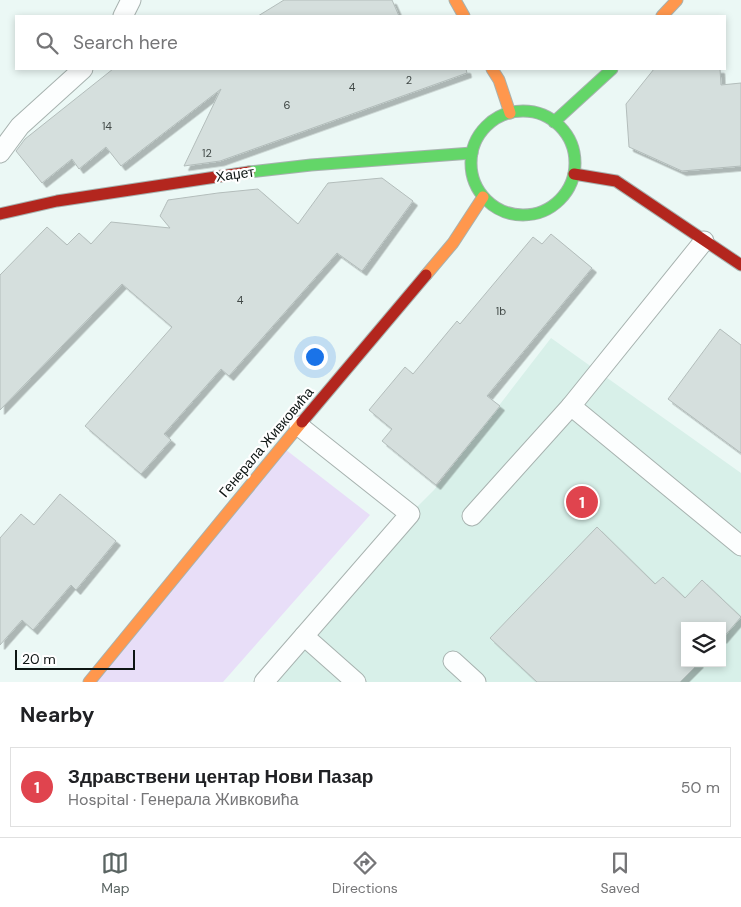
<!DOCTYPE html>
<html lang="en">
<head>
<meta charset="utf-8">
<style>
	body { margin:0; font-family:"DM Sans",sans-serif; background:#f6f6f6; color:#202124 }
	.controls { position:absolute; right:15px; bottom:15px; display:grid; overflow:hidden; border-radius:0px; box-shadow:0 2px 8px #0003 }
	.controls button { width:45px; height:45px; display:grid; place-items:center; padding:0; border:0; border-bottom:1px solid #e0e0e0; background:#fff; color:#202124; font:25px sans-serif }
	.scale { position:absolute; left:15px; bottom:12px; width:120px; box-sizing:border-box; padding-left:5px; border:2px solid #0e1614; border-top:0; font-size:14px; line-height:18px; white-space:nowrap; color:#0e1614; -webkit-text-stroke:4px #fff; paint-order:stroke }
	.you { position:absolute; left:314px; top:356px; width:18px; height:18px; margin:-12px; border:4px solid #fff; border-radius:50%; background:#1a73e8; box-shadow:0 0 0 8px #1a73e833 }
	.badge { display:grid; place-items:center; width:32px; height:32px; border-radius:50%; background:#5b6563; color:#fff; font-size:16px; font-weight:700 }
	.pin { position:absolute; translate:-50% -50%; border:2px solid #fff; box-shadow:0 1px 5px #0006 }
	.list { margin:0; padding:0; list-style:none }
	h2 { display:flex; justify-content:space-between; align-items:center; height:65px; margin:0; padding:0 20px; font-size:21px }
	h2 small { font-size:16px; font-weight:400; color:#757577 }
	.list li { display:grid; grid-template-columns:32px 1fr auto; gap:15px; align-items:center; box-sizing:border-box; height:80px; margin:0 10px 10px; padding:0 10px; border:1px solid #e0e0e0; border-radius:0px }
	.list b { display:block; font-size:19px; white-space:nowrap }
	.list p { margin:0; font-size:16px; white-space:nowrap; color:#757577 }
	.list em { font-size:16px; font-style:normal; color:#757577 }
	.icon { flex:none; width:28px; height:28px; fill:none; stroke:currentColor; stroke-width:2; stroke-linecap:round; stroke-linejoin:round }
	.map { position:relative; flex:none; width:741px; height:682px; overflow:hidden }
	.search { position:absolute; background:#fff; box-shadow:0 2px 8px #0003; left:15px; right:15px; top:15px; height:55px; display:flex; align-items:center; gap:12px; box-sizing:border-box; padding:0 18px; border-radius:0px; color:#757577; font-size:19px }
	.sheet { height:155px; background:#fff }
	nav { display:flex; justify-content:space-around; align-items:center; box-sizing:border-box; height:70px; border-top:1px solid #e0e0e0; background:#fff; font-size:14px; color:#757577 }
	nav a { display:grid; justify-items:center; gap:2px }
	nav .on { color:#5b6563 }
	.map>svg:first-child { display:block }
	.built { fill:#d8f0e9; fill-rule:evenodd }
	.green { fill:#e8def8 }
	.building { fill:#d5dfdd; stroke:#b3bdbb; filter:url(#shadow) }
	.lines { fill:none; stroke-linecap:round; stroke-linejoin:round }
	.lane-casing { stroke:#a7b2af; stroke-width:21 }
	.fast-casing { stroke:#a7b2af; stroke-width:13 }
	.slow-casing { stroke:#a7b2af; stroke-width:13 }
	.jam-casing { stroke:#a7b2af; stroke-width:13 }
	.lane { stroke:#fcfefe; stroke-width:19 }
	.fast { stroke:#63d668; stroke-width:11 }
	.slow { stroke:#ff974d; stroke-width:11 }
	.jam { stroke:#b3261e; stroke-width:11 }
	.labels { text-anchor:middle; stroke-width:4.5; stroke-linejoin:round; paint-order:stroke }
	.number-label { font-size:11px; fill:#404846 }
	.street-label { font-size:14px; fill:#0e1614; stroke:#fff }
</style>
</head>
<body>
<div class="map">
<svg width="741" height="682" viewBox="0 0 741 682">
	<defs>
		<filter id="shadow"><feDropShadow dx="4.5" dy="4.5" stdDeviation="0" flood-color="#0004"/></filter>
	</defs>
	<rect width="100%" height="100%" fill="#ebf8f5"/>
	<path class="built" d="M551 338 741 473V682H264L410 514 434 490ZM685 626H722V663H685Z"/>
	<polygon class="green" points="281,446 370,515 223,682 89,682"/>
	<g class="building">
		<polygon points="284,0 392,0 399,16 258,16"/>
		<polygon points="113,69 466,69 467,73 220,161 184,166 221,89 121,166 106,147 79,169 72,159 42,183 16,151 25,139"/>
		<polygon points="654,69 720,69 721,85 741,83 741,166 682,171 629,147 626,104"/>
		<polygon points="382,178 413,201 362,271 337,253 229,376 221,369 164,434 171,440 141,474 85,426 172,327 122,284 0,410 0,275 47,227 67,245 79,233 91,244 111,222 170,228 160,216 168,200 218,193 258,189 298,224 328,183"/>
		<polygon points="551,234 592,268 487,396 500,406 436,485 382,441 392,429 369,410 405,367 413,374 457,321 460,324 533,237 542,244"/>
		<polygon points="720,329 741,345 741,453 668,399"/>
		<polygon points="60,494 116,541 76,590 71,585 33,630 22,620 0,645 0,538 21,514 34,525"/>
		<polygon points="597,527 655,584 663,577 685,598 702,580 741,617 722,639 722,626 685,626 685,663 699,663 680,682 537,682 490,638"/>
	</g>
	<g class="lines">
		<g class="lane-casing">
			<g id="lane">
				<polyline points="123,16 131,0"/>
				<polyline points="0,153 20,126 83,69"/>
				<polyline points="571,406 741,546"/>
				<polyline points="472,516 571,406 704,241"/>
				<polyline points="304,636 356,682"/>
				<polyline points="453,661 476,682"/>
				<polyline points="264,682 410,514 299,426"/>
			</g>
		</g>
		<g class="fast-casing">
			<g id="fast">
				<circle cx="523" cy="163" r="52"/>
				<polyline points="554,122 612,69"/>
				<polyline points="249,172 311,165 472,153"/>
			</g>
		</g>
		<g class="slow-casing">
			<g id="slow">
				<polyline points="455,0 464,16"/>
				<polyline points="662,16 677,0"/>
				<polyline points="492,69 499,80 510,113"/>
				<polyline points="426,275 453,243 483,197"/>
				<polyline points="89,682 302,422"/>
			</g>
		</g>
		<g class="jam-casing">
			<g id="jam">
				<polyline points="574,174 616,181 741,265"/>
				<polyline points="0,214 57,201 249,172"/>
				<polyline points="302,422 426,275"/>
			</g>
		</g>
		<use href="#lane" class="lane"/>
		<use href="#fast" class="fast"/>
		<use href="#slow" class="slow"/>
		<use href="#jam" class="jam"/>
	</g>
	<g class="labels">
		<g class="number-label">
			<text x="409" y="84">2</text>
			<text x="352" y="91">4</text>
			<text x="287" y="109">6</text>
			<text x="107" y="130">14</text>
			<text x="207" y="157">12</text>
			<text x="240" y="304">4</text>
			<text x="501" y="315">1b</text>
		</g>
		<g class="street-label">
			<text transform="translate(235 174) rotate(-8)" y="5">Хаџет</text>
			<text transform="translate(266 442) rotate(-50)" y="5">Генерала Живковића</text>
		</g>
	</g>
</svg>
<div class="controls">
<button><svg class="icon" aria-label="layers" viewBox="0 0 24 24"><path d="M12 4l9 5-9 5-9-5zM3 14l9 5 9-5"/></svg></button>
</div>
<div class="scale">20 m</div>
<div class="you"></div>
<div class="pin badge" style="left:582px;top:502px;background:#e0444e">1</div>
<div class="search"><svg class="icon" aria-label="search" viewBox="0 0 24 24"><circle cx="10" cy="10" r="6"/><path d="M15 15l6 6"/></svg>Search here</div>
</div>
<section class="sheet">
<h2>Nearby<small></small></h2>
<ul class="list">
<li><span class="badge" style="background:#e0444e">1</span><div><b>Здравствени центар Нови Пазар</b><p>Hospital · Генерала Живковића</p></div><em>50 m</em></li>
</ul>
</section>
<nav>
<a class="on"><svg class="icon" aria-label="map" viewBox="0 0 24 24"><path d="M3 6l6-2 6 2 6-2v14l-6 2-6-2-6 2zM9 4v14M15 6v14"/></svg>Map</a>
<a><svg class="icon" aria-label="directions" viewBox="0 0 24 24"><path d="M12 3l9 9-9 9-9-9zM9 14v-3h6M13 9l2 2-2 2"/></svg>Directions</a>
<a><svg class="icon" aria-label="saved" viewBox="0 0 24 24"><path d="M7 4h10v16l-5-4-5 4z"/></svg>Saved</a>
</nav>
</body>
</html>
